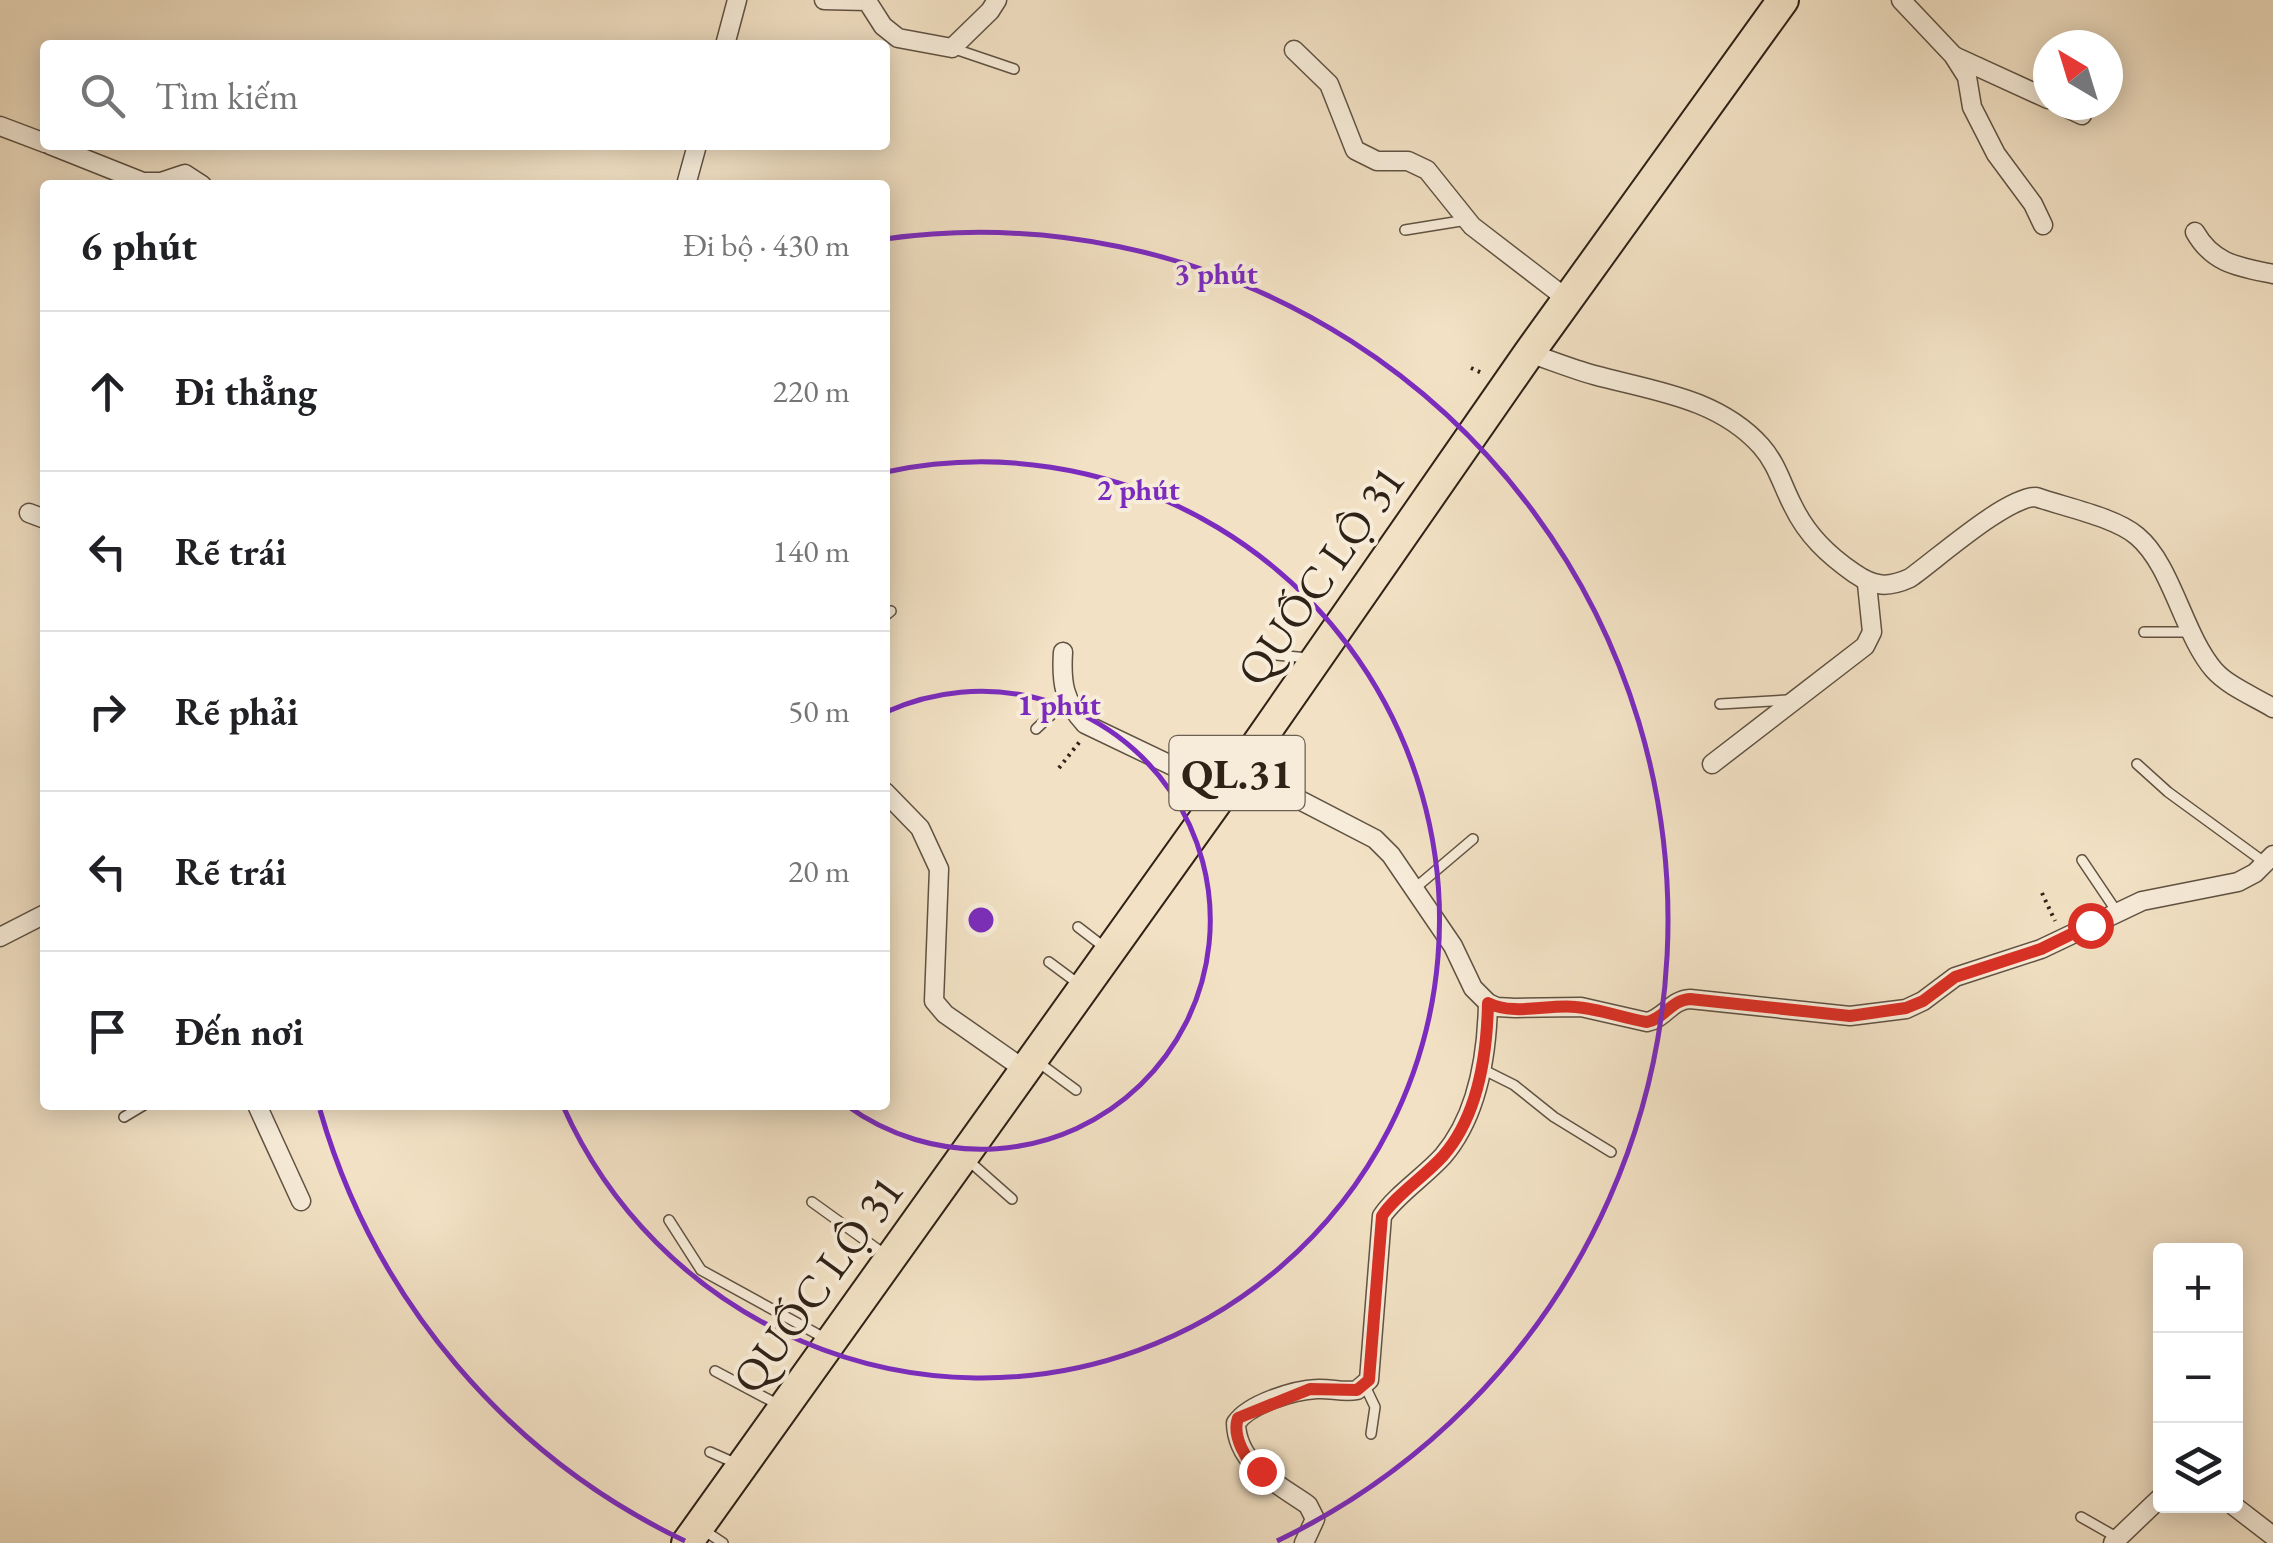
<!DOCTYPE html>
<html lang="vi">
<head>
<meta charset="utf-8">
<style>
	body { margin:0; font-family:"EB Garamond",serif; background:#f2f2f2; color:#202124 }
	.controls { position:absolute; right:30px; bottom:30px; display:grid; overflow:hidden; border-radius:10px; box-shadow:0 5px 25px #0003 }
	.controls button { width:90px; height:90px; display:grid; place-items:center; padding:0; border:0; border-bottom:2px solid #e0e0e0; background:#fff; color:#202124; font:50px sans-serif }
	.compass { position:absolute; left:2033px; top:30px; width:90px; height:90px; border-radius:50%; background:#fff; box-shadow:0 5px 25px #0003; rotate:322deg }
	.stop { position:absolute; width:30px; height:30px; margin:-22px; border:8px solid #d93025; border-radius:50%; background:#fff }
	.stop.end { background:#d93025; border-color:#fff; box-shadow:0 2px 10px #0008 }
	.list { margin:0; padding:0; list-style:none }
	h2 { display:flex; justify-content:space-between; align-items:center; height:130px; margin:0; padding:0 40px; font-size:42px }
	h2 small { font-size:32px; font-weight:400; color:#757577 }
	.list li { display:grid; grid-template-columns:65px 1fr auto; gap:30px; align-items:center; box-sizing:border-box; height:160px; padding:0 40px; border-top:2px solid #e0e0e0 }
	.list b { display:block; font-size:38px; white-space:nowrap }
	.list em { font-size:32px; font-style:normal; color:#757577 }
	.icon { flex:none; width:55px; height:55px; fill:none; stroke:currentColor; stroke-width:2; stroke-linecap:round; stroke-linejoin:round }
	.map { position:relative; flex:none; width:2273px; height:1543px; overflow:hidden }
	.search { position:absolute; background:#fff; box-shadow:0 5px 25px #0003; left:40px; top:40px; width:850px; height:110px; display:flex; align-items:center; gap:25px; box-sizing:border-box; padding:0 35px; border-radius:10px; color:#757577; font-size:38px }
	.panel { position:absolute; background:#fff; box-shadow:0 5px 25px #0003; left:40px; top:180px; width:850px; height:930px; border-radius:10px }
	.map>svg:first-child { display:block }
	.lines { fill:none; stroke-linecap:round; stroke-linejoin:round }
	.service-casing { stroke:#605242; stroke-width:12 }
	.minor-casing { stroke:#605242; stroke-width:21 }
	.trunk-casing { stroke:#2f2217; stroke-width:34 }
	.path { stroke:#2f2217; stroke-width:4; stroke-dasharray:2.5 5; stroke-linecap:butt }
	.service { stroke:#f7ecd9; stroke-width:9 }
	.minor { stroke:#f7ecd9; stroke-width:18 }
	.trunk { stroke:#f2e1c4; stroke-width:30 }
	.route { stroke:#d93025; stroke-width:12 }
	.ring { fill:none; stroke:#7b2cbf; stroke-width:5 }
	.labels { text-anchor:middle; stroke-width:8; stroke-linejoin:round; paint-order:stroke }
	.shield { fill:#f7ecd9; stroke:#6b5f51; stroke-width:2.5 }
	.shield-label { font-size:42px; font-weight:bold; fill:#2f2217 }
	.street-label { font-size:45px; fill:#2f2217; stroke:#f7ecd9 }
	.centre { fill:#7b2cbf; stroke:#f7ecd9; stroke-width:5 }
	.ring-label { font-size:30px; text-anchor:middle; font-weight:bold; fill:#7b2cbf; stroke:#f7ecd9; stroke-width:8; stroke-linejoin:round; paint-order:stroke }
</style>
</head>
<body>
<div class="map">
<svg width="2273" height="1543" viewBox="0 0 2273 1543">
	<rect width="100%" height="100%" fill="#f2e1c4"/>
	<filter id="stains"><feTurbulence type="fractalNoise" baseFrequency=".002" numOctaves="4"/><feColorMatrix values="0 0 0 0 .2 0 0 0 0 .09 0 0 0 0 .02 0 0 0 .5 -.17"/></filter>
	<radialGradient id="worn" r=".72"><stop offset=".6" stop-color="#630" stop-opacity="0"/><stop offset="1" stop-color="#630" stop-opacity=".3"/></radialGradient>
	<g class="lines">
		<g class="service-casing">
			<g id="service">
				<polyline points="952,48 1014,69"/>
				<polyline points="1405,230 1467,220"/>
				<polyline points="885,616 891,611"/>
				<polyline points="2144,632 2189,632"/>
				<polyline points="1276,655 1308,658"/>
				<polyline points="1720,704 1787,700"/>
				<polyline points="1036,729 1067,700"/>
				<polyline points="2137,764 2168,792 2264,862"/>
				<polyline points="2082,860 2117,912"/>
				<polyline points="1414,889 1473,839"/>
				<polyline points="1078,927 1104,947"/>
				<polyline points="1049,962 1080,985"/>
				<polyline points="1038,1062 1076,1090"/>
				<polyline points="1482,1069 1514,1085 1554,1117 1611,1152"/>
				<polyline points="124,1117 144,1105"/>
				<polyline points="969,1161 1012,1199"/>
				<polyline points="812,1202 887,1256"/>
				<polyline points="669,1220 701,1270 828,1340"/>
				<polyline points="715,1371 777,1404"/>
				<polyline points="1365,1386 1375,1407 1371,1434"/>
				<polyline points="710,1452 735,1463"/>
				<polyline points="2081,1517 2118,1538"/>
				<polyline points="705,1531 723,1543"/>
			</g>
		</g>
		<g class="minor-casing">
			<g id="minor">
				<polyline points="824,0 867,1 883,26 898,38 952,48 990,11 997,0"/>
				<polyline points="1901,0 1953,55 1967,77 1972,107 1996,154 2033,204 2043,225"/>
				<polyline points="725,45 737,0"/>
				<polyline points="1294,50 1329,84 1355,150 1377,161 1408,161 1427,170 1472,226 1567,299"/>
				<polyline points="1954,56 2048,99"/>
				<polyline points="2061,105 2082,115"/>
				<polyline points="0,126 45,143"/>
				<polyline points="50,145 143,182 161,182 185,174 202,185"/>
				<polyline points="686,185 697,145"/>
				<path d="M2195 232C2213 264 2239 267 2273 274"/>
				<path d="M1529 353C1550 360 1572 369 1594 375 1653 391 1718 398 1761 446 1777 464 1782 485 1793 506 1807 535 1828 555 1854 573 1874 587 1888 588 1910 578 1937 559 2006 497 2036 497 2064 507 2115 517 2137 536 2172 565 2183 634 2214 670 2228 686 2255 697 2273 708"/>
				<polyline points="29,513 45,519"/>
				<path d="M1063 652C1061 683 1064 701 1085 724L1225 791"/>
				<polyline points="1712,764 1865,646 1872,632 1867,584"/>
				<path d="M1240 769 1375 839 1391 855 1453 946 1473 988 1488 1003 1497 1007 1515 1008 1581 1007 1647 1022C1665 1018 1671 1000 1690 999L1850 1016 1906 1009 1923 1001 1955 977 2041 949 2142 901 2238 882 2255 873 2273 855"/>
				<polyline points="885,792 920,828 939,869 934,1001 945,1014 1025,1070"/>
				<polyline points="0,937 45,914"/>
				<polyline points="257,1105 301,1201"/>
				<polyline points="2234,1506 2273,1536"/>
				<path d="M1304 1543 1315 1519 1308 1505C1278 1484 1237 1465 1236 1423 1249 1404 1294 1390 1317 1389 1331 1388 1343 1393 1357 1390L1369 1380 1382 1216C1396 1195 1425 1176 1443 1156 1478 1115 1487 1055 1488 1003"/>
				<polyline points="2113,1543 2160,1498"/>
			</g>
		</g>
		<g class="trunk-casing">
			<polyline id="trunk" points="687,1543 1240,769 1529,353 1783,0"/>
		</g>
		<g class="path">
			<polyline points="1471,368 1484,374"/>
			<polyline points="1059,768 1081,740"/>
			<polyline points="2042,893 2055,921"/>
		</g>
		<use href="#service" class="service"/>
		<use href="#minor" class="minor"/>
		<use href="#trunk" class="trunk"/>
	</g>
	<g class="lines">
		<path class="route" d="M1261 1471C1245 1462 1232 1435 1238 1418L1310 1389 1357 1390 1369 1380 1382 1216C1395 1196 1425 1176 1443 1156 1478 1116 1487 1055 1488 1003 1514 1016 1548 1004 1576 1007 1600 1009 1623 1018 1647 1022 1665 1018 1671 1000 1690 999L1850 1016 1906 1008 1923 1001 1955 977 2041 949 2090 925"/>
	</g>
	<g class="ring">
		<path d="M886 712A229 229 0 1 1 846 1105"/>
		<path d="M886 472A458 458 0 1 1 563 1106"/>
		<path d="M685 1541A688 688 0 0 1 320 1110M885 239A688 688 0 0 1 1277 1541"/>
	</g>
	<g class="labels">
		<rect class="shield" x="1169.5" y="736" width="135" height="74" rx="8"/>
		<g class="shield-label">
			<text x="1237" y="788">QL.31</text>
		</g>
		<g class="street-label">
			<text transform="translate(1320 575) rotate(-55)" y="16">QUỐC LỘ 31</text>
			<text transform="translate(817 1284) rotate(-54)" y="16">QUỐC LỘ 31</text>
		</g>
	</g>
	<circle cx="981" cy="920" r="15" class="centre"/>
	<g class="ring-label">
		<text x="1216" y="284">3 phút</text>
		<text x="1138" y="500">2 phút</text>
		<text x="1059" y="715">1 phút</text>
	</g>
	<rect width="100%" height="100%" filter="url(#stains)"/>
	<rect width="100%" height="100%" fill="url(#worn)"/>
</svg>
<div class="controls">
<button>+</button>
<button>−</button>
<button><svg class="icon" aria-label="layers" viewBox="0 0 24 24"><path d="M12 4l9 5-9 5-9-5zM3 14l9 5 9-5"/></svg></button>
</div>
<svg class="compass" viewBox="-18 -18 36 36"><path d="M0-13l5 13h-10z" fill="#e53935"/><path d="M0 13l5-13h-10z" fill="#757577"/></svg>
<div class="stop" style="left:2090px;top:925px"></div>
<div class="stop end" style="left:1261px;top:1471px"></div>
<div class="search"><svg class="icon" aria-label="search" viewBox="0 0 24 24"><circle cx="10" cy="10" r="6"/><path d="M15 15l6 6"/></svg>Tìm kiếm</div>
<section class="panel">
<h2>6 phút<small>Đi bộ · 430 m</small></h2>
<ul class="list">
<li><svg class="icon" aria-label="ahead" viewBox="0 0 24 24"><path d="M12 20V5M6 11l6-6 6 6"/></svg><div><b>Đi thẳng</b></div><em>220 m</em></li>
<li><svg class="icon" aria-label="left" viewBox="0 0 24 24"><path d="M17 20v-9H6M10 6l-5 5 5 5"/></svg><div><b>Rẽ trái</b></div><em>140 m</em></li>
<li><svg class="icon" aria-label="right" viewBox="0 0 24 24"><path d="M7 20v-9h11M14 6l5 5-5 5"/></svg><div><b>Rẽ phải</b></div><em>50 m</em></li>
<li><svg class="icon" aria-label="left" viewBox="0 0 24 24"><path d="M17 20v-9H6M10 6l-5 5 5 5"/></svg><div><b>Rẽ trái</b></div><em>20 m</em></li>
<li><svg class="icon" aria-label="arrive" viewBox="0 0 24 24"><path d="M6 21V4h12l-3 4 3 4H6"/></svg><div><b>Đến nơi</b></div></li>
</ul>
</section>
</div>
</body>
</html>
